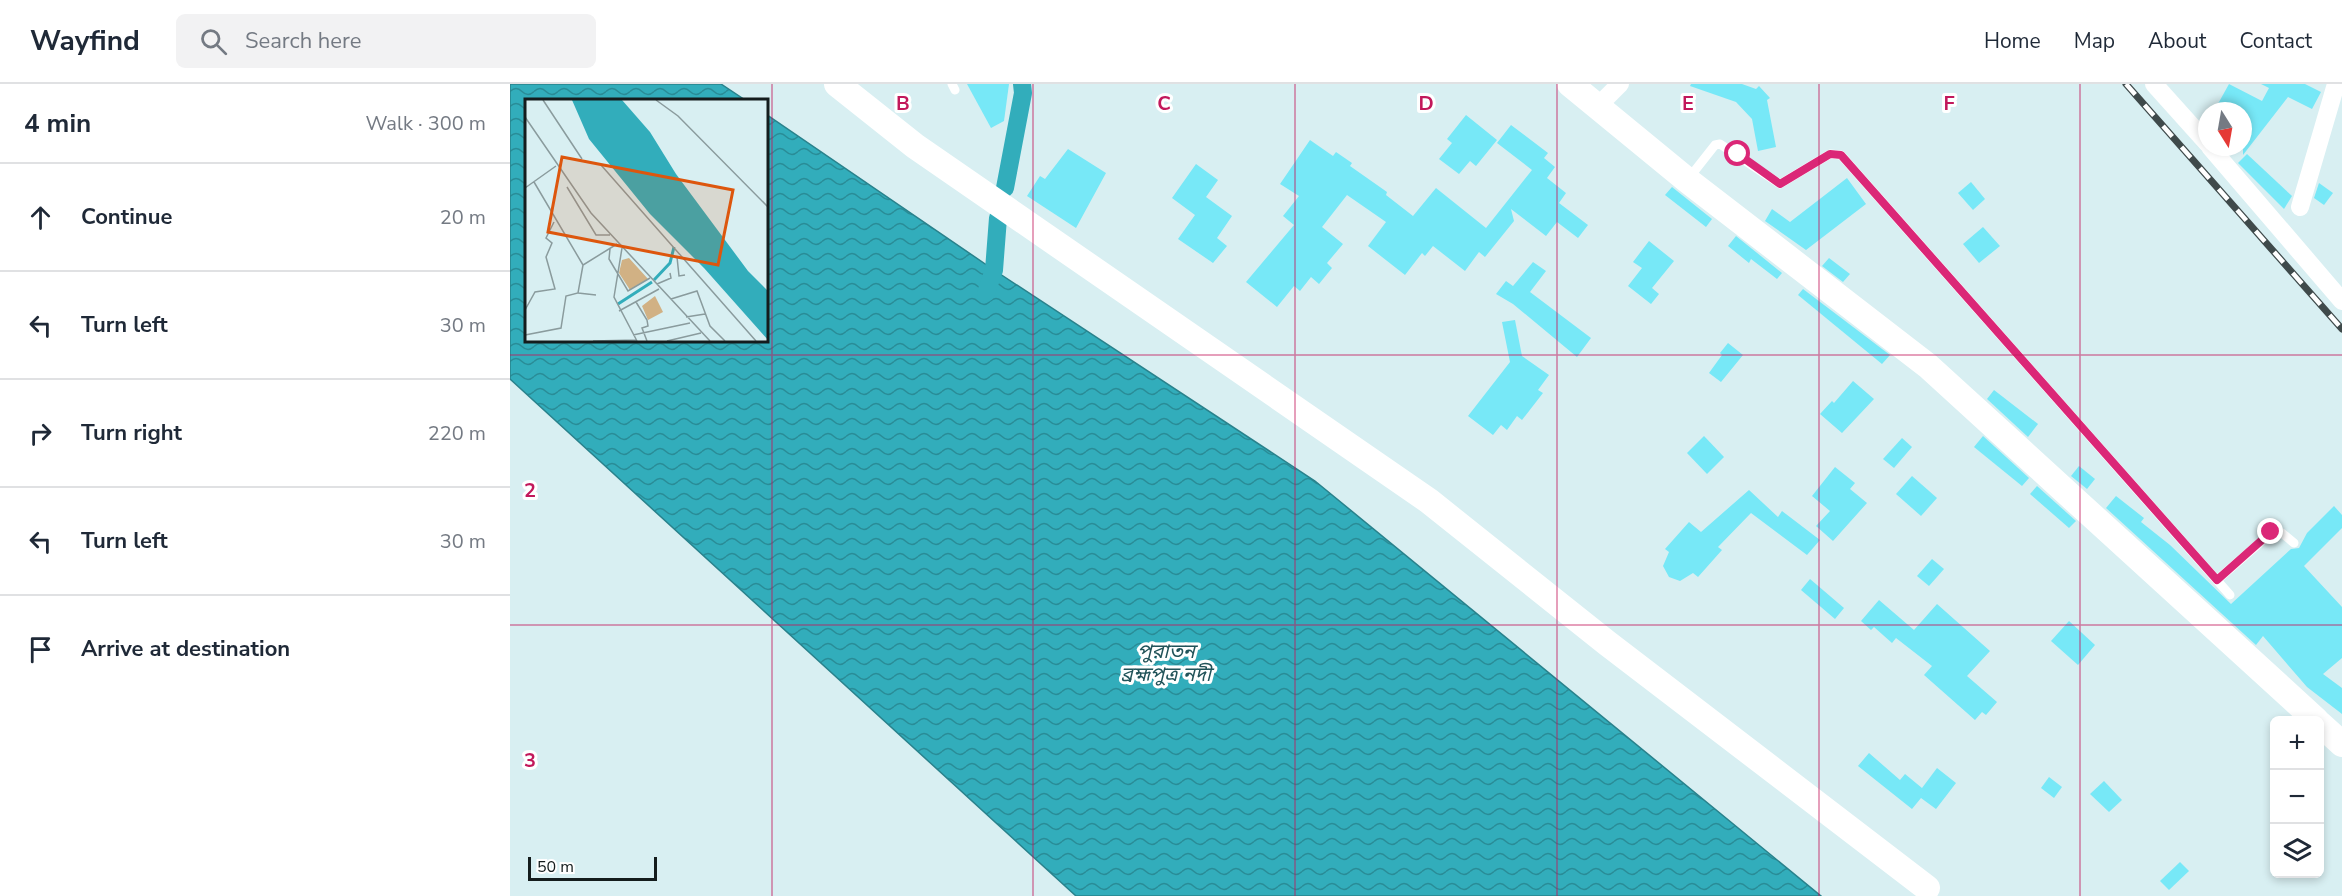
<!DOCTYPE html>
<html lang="en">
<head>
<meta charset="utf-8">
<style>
	body { margin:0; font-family:"Nunito Sans","Noto Sans Bengali",sans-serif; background:#f2f2f3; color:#1f2937 }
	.controls { position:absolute; right:18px; bottom:18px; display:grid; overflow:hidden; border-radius:9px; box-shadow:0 3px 9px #0003 }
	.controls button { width:54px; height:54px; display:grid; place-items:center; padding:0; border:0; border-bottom:2px solid #e0e1e3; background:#fff; color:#1f2937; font:30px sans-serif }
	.compass { position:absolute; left:1688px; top:18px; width:54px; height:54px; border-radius:50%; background:#fff; box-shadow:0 3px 9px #0003; rotate:169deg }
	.scale { position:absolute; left:18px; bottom:15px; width:129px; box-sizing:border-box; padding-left:6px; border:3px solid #141c1d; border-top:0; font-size:16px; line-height:21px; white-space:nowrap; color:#141c1d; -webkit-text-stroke:4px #fff; paint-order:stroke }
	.stop { position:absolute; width:18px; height:18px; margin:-14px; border:4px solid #db2777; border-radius:50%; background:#fff }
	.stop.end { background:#db2777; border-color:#fff; box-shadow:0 2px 6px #0008 }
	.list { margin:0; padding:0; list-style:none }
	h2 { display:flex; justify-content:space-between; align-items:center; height:78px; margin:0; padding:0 24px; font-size:26px }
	h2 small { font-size:20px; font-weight:400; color:#747a83 }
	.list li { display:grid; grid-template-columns:39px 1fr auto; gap:18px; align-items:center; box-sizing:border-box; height:108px; padding:0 24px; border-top:2px solid #e0e1e3 }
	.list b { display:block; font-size:22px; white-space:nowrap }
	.list em { font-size:20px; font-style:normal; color:#747a83 }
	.icon { flex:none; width:33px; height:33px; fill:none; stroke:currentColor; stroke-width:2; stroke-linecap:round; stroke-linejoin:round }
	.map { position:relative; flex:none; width:1832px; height:812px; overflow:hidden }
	header { display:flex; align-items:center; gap:36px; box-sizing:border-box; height:84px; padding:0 30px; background:#fff; border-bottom:2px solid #e0e1e3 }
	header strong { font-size:28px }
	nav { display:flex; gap:33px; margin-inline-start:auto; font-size:21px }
	.search { width:420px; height:54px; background:#f2f2f3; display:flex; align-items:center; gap:15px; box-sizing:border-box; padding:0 21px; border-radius:9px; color:#747a83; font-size:22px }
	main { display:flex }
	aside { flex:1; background:#fff }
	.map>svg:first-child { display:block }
	.water { fill:url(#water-waves); stroke:#29828c; stroke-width:1.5 }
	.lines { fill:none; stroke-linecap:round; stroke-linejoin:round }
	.canal { stroke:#32adbb; stroke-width:18 }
	.building { fill:#77e8f7 }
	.lane { stroke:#fff; stroke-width:9 }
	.street { stroke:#fff; stroke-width:18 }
	.secondary { stroke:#fff; stroke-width:26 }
	.rail-casing { stroke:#3f4a4b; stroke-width:7 }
	.rail { stroke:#fff; stroke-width:4.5; stroke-dasharray:14; stroke-linecap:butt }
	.route { stroke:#db2777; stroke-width:8 }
	.grid { fill:none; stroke:#c2185b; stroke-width:1.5; stroke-opacity:0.55 }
	.labels { text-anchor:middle; stroke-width:6; stroke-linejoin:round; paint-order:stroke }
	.water-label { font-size:20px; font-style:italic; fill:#215359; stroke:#fff }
	.inset-river { fill:none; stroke:#32adbb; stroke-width:3 }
	.inset-road { fill:none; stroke:#8a9b9d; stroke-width:1.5 }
	.view { fill:#dd560d; fill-opacity:0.15; stroke:#dd560d; stroke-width:3 }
	.inset-edge { fill:none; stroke:#141c1d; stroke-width:3 }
	.grid-label { font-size:20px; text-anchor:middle; font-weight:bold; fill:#c2185b; stroke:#fff; stroke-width:6; stroke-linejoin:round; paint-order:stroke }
</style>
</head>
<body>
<header>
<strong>Wayfind</strong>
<div class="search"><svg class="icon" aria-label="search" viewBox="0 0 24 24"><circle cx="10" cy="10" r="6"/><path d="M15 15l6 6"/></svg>Search here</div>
<nav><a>Home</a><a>Map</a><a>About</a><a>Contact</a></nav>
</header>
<main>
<aside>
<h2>4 min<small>Walk · 300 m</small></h2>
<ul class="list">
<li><svg class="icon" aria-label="ahead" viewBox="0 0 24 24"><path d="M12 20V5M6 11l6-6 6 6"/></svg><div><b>Continue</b></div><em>20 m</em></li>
<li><svg class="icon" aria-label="left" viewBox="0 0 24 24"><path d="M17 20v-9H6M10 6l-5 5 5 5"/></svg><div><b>Turn left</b></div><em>30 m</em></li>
<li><svg class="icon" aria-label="right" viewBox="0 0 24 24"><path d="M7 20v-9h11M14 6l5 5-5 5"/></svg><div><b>Turn right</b></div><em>220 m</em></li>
<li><svg class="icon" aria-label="left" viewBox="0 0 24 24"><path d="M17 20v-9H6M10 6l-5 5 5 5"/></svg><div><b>Turn left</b></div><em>30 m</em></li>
<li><svg class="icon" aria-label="arrive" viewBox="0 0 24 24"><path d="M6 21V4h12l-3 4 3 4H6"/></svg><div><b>Arrive at destination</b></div></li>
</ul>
</aside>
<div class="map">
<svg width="1832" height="812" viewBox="0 0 1832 812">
	<defs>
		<pattern id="water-waves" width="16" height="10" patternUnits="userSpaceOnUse" patternTransform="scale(1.5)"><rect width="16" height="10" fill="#32adbb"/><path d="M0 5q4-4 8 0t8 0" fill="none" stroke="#298c97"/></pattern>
	</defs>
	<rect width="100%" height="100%" fill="#d8eff2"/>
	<polygon class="water" points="0,0 211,0 235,16 16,16 16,256 256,256 257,31 484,186 805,397 1311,812 566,812 0,295"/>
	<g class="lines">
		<g class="canal">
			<polyline points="495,104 513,9 512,0"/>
			<polyline points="476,209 484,186 488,134"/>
		</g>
	</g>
	<g class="building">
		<polygon points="457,0 499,0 494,37 481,44"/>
		<polygon points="1181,0 1232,0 1246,5 1249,2 1260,14 1257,16 1266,63 1248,67 1242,35 1226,18 1180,2"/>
		<polygon points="1719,0 1752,17 1759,4 1751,0 1795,0 1811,8 1802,25 1778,13 1733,71 1733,27 1704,27"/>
		<polygon points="956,31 987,56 966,82 960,77 949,90 929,75 942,59 937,55"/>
		<polygon points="1001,41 1038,69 1034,74 1045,83 1037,94 1056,109 1049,119 1078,141 1068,154 1047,138 1036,152 1001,125 1004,137 975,173 969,168 955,187 923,162 915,172 912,169 895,191 858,162 876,138 837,111 812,143 833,160 817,179 822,184 809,200 801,193 790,207 784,202 767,223 736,198 784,141 773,132 789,112 770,100 800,56 823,72 826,68 842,79 840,82 877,108 876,111 903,132 926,104 976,144 1022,86 987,59"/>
		<polygon points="558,65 596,89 566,144 517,112 530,92 535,95"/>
		<polygon points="1737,70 1782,112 1774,125 1728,79"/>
		<polygon points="686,80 708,96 696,113 722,132 707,154 717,162 703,179 668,155 685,131 662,114"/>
		<polygon points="1337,94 1356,120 1296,166 1255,137 1262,125 1280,138"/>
		<polygon points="1461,98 1475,115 1463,126 1448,109"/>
		<polygon points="1809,99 1823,109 1814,121 1804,114"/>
		<polygon points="1162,103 1202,135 1196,143 1155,111"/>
		<polygon points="1473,143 1490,162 1469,179 1453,160"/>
		<polygon points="1226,152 1272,189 1267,195 1241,175 1239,179 1218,162"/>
		<polygon points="1139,157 1164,177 1142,204 1149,210 1141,220 1118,202 1132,184 1123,178"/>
		<polygon points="1319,174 1340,190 1333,198 1312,182"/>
		<polygon points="1023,178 1036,187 1020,208 1081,254 1067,273 1003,220 986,210 996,197 1003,202"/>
		<polygon points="1293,205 1380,271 1372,280 1288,211"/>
		<polygon points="1005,236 1012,272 1039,291 1028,306 1033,309 1012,336 1007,332 997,346 991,341 983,351 958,332 1000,278 992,238"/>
		<polygon points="1218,259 1233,271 1211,298 1199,289 1212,271 1210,269"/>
		<polygon points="1343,297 1364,315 1332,349 1310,330 1322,317 1324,319"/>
		<polygon points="1484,306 1528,340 1518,353 1477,315"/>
		<polygon points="1194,352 1214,373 1197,390 1177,369"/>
		<polygon points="1473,352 1519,394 1512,402 1464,363"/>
		<polygon points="1392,354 1402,363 1384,384 1373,375"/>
		<polygon points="1569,382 1585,395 1577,405 1561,392"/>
		<polygon points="1325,383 1345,399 1340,405 1357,419 1323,457 1306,442 1320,427 1302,412"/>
		<polygon points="1402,392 1427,414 1411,432 1386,410"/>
		<polygon points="1527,402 1566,437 1559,444 1520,410"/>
		<polygon points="1239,406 1268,433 1272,427 1310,456 1297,471 1241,429 1208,463 1212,466 1188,493 1183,489 1170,497 1159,493 1153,482 1159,468 1155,465 1179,438 1191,448"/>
		<polygon points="1606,412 1634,434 1631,438 1660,461 1721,520 1781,465 1789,464 1797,449 1824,422 1832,431 1832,444 1794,482 1832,523 1832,574 1813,590 1832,604 1832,630 1797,603 1753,552 1746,561 1596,424"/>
		<polygon points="1422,475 1434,485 1419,502 1407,492"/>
		<polygon points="1300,495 1334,524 1325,535 1291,506"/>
		<polygon points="1369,516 1404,546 1427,520 1480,567 1457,592 1487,618 1476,631 1472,628 1465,636 1414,591 1422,582 1386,554 1382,559 1364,543 1361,546 1351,537"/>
		<polygon points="1559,537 1585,561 1568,581 1541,557"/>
		<polygon points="1359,669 1390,696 1395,690 1412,704 1427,684 1446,699 1426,725 1411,714 1402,725 1348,682"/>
		<polygon points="1539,693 1552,703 1544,714 1531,704"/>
		<polygon points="1594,697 1612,716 1599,728 1580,710"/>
		<polygon points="1670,778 1679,787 1659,806 1650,797"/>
	</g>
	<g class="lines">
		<g class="lane">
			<polyline points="442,0 445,6"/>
			<polyline points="1179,94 1205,61 1210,60 1270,100 1320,70 1331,71 1720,511"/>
			<polyline points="1707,496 1761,449 1772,449 1784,459"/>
		</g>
		<g class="street">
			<polyline points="1644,0 1697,59"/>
			<polyline points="1088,22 1110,0"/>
			<polyline points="1700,63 1832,217"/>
			<polyline points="1790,123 1826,0"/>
		</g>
		<g class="secondary">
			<polyline points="327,0 405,62 919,417 1097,559 1417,804"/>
			<polyline points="1060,0 1177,96 1418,282 1806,636"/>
			<polyline points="1810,640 1832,660"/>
		</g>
		<g class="rail-casing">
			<polyline id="rail" points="1616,0 1832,245"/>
		</g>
		<use href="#rail" class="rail"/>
	</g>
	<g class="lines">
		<polyline class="route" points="1228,70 1270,100 1320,70 1331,71 1707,496 1761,448"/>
	</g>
	<path class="grid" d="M262 0V812M523 0V812M785 0V812M1047 0V812M1309 0V812M1570 0V812M0 271H1832M0 541H1832"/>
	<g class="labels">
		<g class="water-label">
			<text x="656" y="574">পুরাতন<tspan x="656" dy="23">ব্রহ্মপুত্র নদী</tspan></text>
		</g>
	</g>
	<g transform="translate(15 15)">
		<rect width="243" height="243" fill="#d8eff2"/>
		<path d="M104 159 123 180 105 191 94 174 97 161ZM130 197 138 213 123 221 117 207Z" fill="#d1b184"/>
		<path d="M47 1H97L125 33 151 75 223 172 243 192V241L179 169 125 115 64 40Z" fill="#32adbb"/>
		<path class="inset-river" d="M129 181 145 164 149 148M93 205 127 183"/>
		<path class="inset-road" d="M18 1 57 60M131 1 153 17 243 108M0 18 66 114 185 242M76 66 231 242M9 83 58 166M42 88 71 136H85M0 89 31 67M97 149 89 198 112 242M85 150 84 160 103 192 125 179M152 158 154 177 160 176M132 185 146 179 145 174M53 194 71 196M146 200 172 192 185 227 200 242M111 203 122 221 123 227 117 229 122 242M0 211 10 193 30 190 21 158 27 144 21 139 29 123M94 212 134 190M161 218 180 215M0 236 36 229 41 197 53 194 58 166 92 145M108 236 165 224M68 242 111 241M142 242 176 234"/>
		<path class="view" d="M37 58 208 91 193 166 23 133Z"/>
		<rect width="243" height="243" class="inset-edge"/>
	</g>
	<g class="grid-label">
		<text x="393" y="26">B</text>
		<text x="654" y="26">C</text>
		<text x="916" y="26">D</text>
		<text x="1178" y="26">E</text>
		<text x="1439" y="26">F</text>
		<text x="20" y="413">2</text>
		<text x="20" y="683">3</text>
	</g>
</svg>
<div class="controls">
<button>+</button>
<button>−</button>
<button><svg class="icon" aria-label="layers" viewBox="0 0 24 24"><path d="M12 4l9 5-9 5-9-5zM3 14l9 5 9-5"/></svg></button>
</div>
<svg class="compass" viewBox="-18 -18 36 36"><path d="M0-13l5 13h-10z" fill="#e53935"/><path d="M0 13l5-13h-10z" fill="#747a83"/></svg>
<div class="scale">50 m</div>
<div class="stop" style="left:1228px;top:70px"></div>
<div class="stop end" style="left:1761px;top:448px"></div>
</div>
</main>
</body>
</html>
